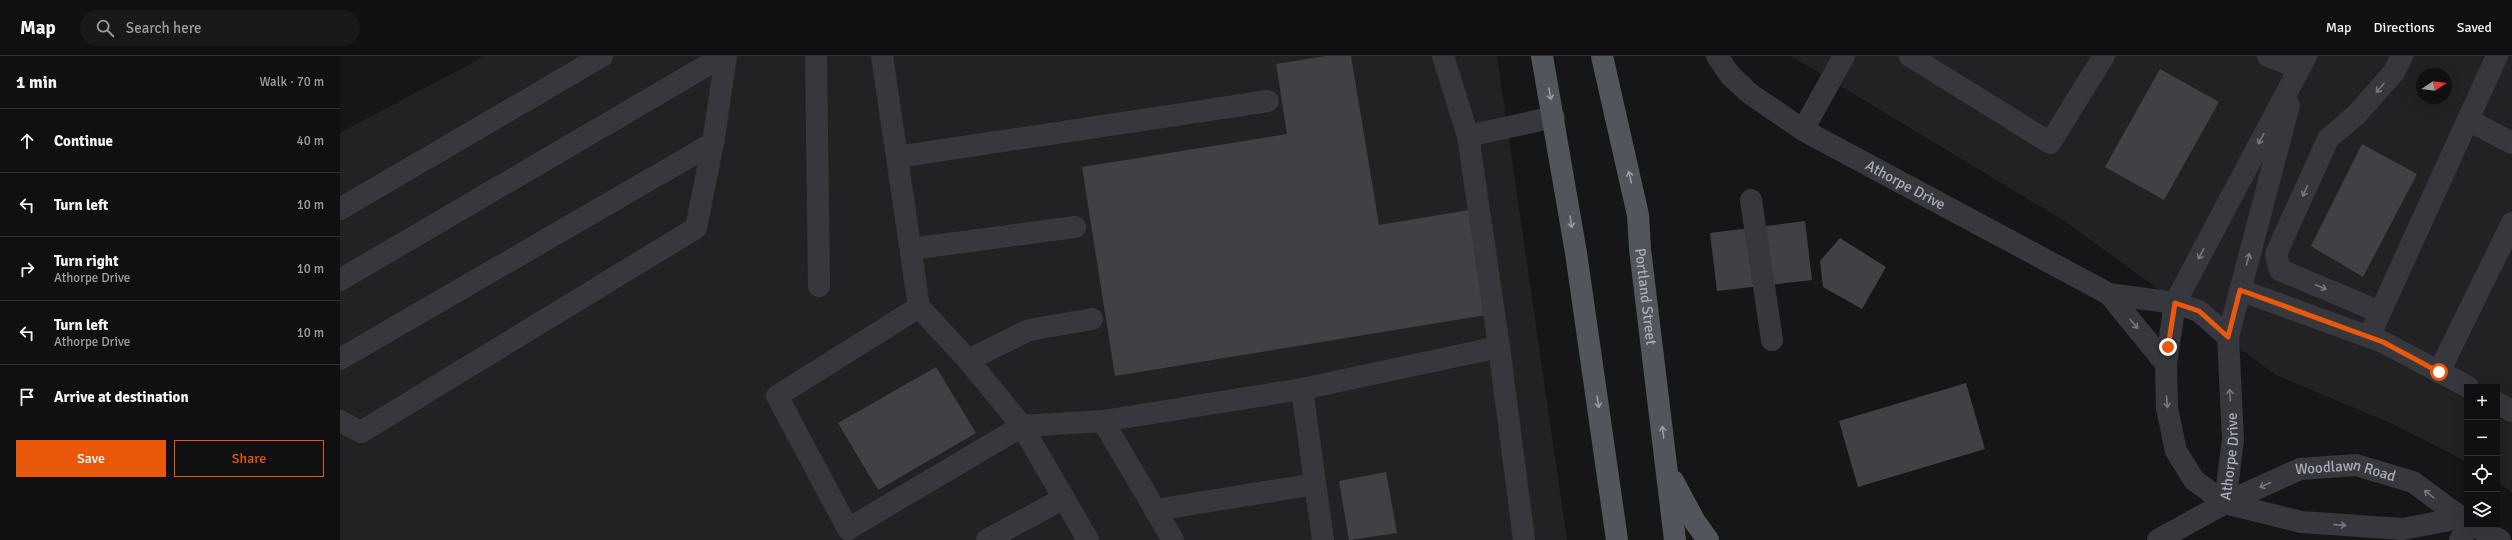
<!DOCTYPE html>
<html lang="en">
<head>
<meta charset="utf-8">
<style>
	body { margin:0; font-family:Signika,sans-serif; background:#19191b; color:#f1f3f6 }
	.controls { position:absolute; right:12px; bottom:12px; display:grid; overflow:hidden; border-radius:0px; box-shadow:0 4px 16px #0002 }
	.controls button { width:36px; height:36px; display:grid; place-items:center; padding:0; border:0; border-bottom:1px solid #303032; background:#101012; color:#f1f3f6; font:20px sans-serif }
	.compass { position:absolute; left:2076px; top:12px; width:36px; height:36px; border-radius:50%; background:#101012; box-shadow:0 4px 16px #0002; rotate:77deg }
	.stop { position:absolute; width:12px; height:12px; margin:-9px; border:3px solid #ea580c; border-radius:50%; background:#fff }
	.stop.end { background:#ea580c; border-color:#fff; box-shadow:0 1px 4px #0008 }
	.list { margin:0; padding:0; list-style:none }
	h2 { display:flex; justify-content:space-between; align-items:center; height:52px; margin:0; padding:0 16px; font-size:17px }
	h2 small { font-size:13px; font-weight:400; color:#9c9d9f }
	.list li { display:grid; grid-template-columns:26px 1fr auto; gap:12px; align-items:center; box-sizing:border-box; height:64px; padding:0 16px; border-top:1px solid #303032 }
	.list b { display:block; font-size:15px; white-space:nowrap }
	.list p { margin:0; font-size:13px; white-space:nowrap; color:#9c9d9f }
	.list em { font-size:13px; font-style:normal; color:#9c9d9f }
	.actions { display:flex; gap:8px; padding:12px 16px }
	.actions a { flex:1; padding:9px 0; border:1px solid #ea580c; border-radius:0px; text-align:center; font-size:14px; color:#ea580c }
	.actions .main { background:#ea580c; color:#fff }
	.icon { flex:none; width:22px; height:22px; fill:none; stroke:currentColor; stroke-width:2; stroke-linecap:round; stroke-linejoin:round }
	.map { position:relative; flex:none; width:2172px; height:484px; overflow:hidden }
	header { display:flex; align-items:center; gap:24px; box-sizing:border-box; height:56px; padding:0 20px; background:#101012; border-bottom:1px solid #303032 }
	header strong { font-size:19px }
	nav { display:flex; gap:22px; margin-inline-start:auto; font-size:14px }
	.search { width:280px; height:36px; background:#19191b; display:flex; align-items:center; gap:10px; box-sizing:border-box; padding:0 14px; border-radius:22px; color:#9c9d9f; font-size:15px }
	main { display:flex }
	aside { flex:1; background:#101012 }
	.map>svg:first-child { display:block }
	.built { fill:#222225; fill-rule:evenodd }
	.building { fill:#404145 }
	.lines { fill:none; stroke-linecap:round; stroke-linejoin:round }
	.minor { stroke:#37383d; stroke-width:22 }
	.major { stroke:#53555c; stroke-width:22 }
	.oneway { stroke:#757881 }
	.oneway2 { stroke:#979ba6 }
	.route { stroke:#ea580c; stroke-width:5 }
	.labels { text-anchor:middle; stroke-width:4; stroke-linejoin:round; paint-order:stroke }
	.street-label { font-size:15px; fill:#a8adb8; stroke:#111113 }
</style>
</head>
<body>
<header>
<strong>Map</strong>
<div class="search"><svg class="icon" aria-label="search" viewBox="0 0 24 24"><circle cx="10" cy="10" r="6"/><path d="M15 15l6 6"/></svg>Search here</div>
<nav><a>Map</a><a>Directions</a><a>Saved</a></nav>
</header>
<main>
<aside>
<h2>1 min<small>Walk · 70 m</small></h2>
<ul class="list">
<li><svg class="icon" aria-label="ahead" viewBox="0 0 24 24"><path d="M12 20V5M6 11l6-6 6 6"/></svg><div><b>Continue</b></div><em>40 m</em></li>
<li><svg class="icon" aria-label="left" viewBox="0 0 24 24"><path d="M17 20v-9H6M10 6l-5 5 5 5"/></svg><div><b>Turn left</b></div><em>10 m</em></li>
<li><svg class="icon" aria-label="right" viewBox="0 0 24 24"><path d="M7 20v-9h11M14 6l5 5-5 5"/></svg><div><b>Turn right</b><p>Athorpe Drive</p></div><em>10 m</em></li>
<li><svg class="icon" aria-label="left" viewBox="0 0 24 24"><path d="M17 20v-9H6M10 6l-5 5 5 5"/></svg><div><b>Turn left</b><p>Athorpe Drive</p></div><em>10 m</em></li>
<li><svg class="icon" aria-label="arrive" viewBox="0 0 24 24"><path d="M6 21V4h12l-3 4 3 4H6"/></svg><div><b>Arrive at destination</b></div></li>
</ul>
<div class="actions"><a class="main">Save</a><a>Share</a></div>
</aside>
<div class="map">
<svg width="2172" height="484" viewBox="0 0 2172 484">
	<rect width="100%" height="100%" fill="#161618"/>
	<g class="built">
		<polygon points="145,0 1157,0 1227,484 0,484 0,77"/>
		<path d="M1451 0H2172V436L2157 426V331H2127V406L2055 369 1936 319 1726 166ZM2082 18H2106V42H2082Z"/>
	</g>
	<g class="building">
		<polygon points="986,0 1011,0 1039,169 1129,154 1146,259 775,320 742,111 947,78 936,8"/>
		<polygon points="1820,13 1879,46 1824,144 1765,111"/>
		<polygon points="2022,88 2077,118 2023,221 1971,190"/>
		<polygon points="1465,165 1472,224 1377,235 1370,177"/>
		<polygon points="1500,182 1546,211 1522,253 1483,231 1480,205"/>
		<polygon points="596,311 636,377 538,434 498,367"/>
		<polygon points="1626,327 1645,393 1518,431 1499,365"/>
		<polygon points="1046,416 1057,477 1009,484 999,425"/>
	</g>
	<g class="lines">
		<g class="minor">
			<polyline points="476,0 479,230"/>
			<polyline points="542,0 579,251 437,340 508,473 682,370 763,365 833,484"/>
			<polyline points="1103,0 1128,80 1159,291 1184,484"/>
			<path id="s1" d="M1377 0 1390 19 1409 37 1463 74 1769 238 1835 247 1859 255 1888 281"/>
			<polyline points="1570,0 1710,87 1764,0"/>
			<polyline points="1928,0 1959,12"/>
			<polyline points="1966,0 1835,247 1826,308 1827,352 1836,395 1854,424 1885,447 1961,466 2063,473 2120,462"/>
			<polyline points="2128,64 2172,87"/>
			<polyline points="1463,74 1504,0"/>
			<polyline points="1128,80 1214,61"/>
			<polyline points="557,101 928,45"/>
			<polyline points="1411,144 1432,284"/>
			<polyline points="0,153 262,0"/>
			<polyline points="571,193 735,171"/>
			<polyline points="0,224 383,0"/>
			<polyline points="1900,234 2043,286 2128,331"/>
			<polyline points="1769,238 1826,308"/>
			<polyline points="579,251 628,304 682,370 748,484"/>
			<polyline points="2040,256 1940,214 1936,198 1988,83 2017,58 2054,16 2062,0"/>
			<polyline points="2029,281 2157,0"/>
			<polyline points="0,303 373,87"/>
			<polyline points="628,304 689,274 752,263"/>
			<polyline points="2099,316 2172,167"/>
			<polyline points="962,333 983,484"/>
			<polyline points="2157,347 2172,355"/>
			<polyline points="0,365 21,376 356,172 373,87 386,0"/>
			<polyline points="763,365 962,333 1159,291"/>
			<path id="s2" d="M1885 447 1893 384 1888 281 1949 49"/>
			<polyline points="815,454 975,428"/>
			<polyline points="2133,469 2160,484"/>
			<polyline points="647,484 724,442"/>
			<path id="s3" d="M1818 484 1885 447 1960 413 2016 409 2073 426 2127 466"/>
			<polyline points="2120,484 2129,469"/>
		</g>
		<g class="major">
			<polyline points="1202,0 1236,197 1277,484"/>
			<path id="s4" d="M1262 0 1298 159 1300 193 1335 484"/>
			<polyline points="1333,425 1355,466 1368,484"/>
		</g>
	</g>
	<defs><path id="oneway-shaft" d="M-6 0H5M1.5-3L5.5 0L1.5 3" fill="none" stroke-width="1.6" stroke-linecap="round" stroke-linejoin="round"/></defs>
	<g class="oneway">
		<use href="#oneway-shaft" transform="translate(2040 32) rotate(131)"/>
		<use href="#oneway-shaft" transform="translate(1921 83) rotate(118)"/>
		<use href="#oneway-shaft" transform="translate(1965 135) rotate(114)"/>
		<use href="#oneway-shaft" transform="translate(1861 198) rotate(118)"/>
		<use href="#oneway-shaft" transform="translate(1908 203) rotate(-75)"/>
		<use href="#oneway-shaft" transform="translate(1981 231) rotate(23)"/>
		<use href="#oneway-shaft" transform="translate(1794 268) rotate(50)"/>
		<use href="#oneway-shaft" transform="translate(1890 339) rotate(-93)"/>
		<use href="#oneway-shaft" transform="translate(1827 346) rotate(85)"/>
		<use href="#oneway-shaft" transform="translate(1925 429) rotate(155)"/>
		<use href="#oneway-shaft" transform="translate(2089 438) rotate(-142)"/>
		<use href="#oneway-shaft" transform="translate(2000 469) rotate(4)"/>
	</g>
	<g class="oneway2">
		<use href="#oneway-shaft" transform="translate(1210 38) rotate(79)"/>
		<use href="#oneway-shaft" transform="translate(1290 121) rotate(-103)"/>
		<use href="#oneway-shaft" transform="translate(1231 166) rotate(81)"/>
		<use href="#oneway-shaft" transform="translate(1258 346) rotate(81)"/>
		<use href="#oneway-shaft" transform="translate(1323 376) rotate(-97)"/>
	</g>
	<g class="lines">
		<polyline class="route" points="1828,291 1835,247 1859,255 1888,281 1900,234 2043,286 2099,316"/>
	</g>
	<g class="labels">
		<g class="street-label">
			<text dy="5" stroke="none"><textPath href="#s1" startOffset="231">Athorpe Drive</textPath></text>
			<text dy="5" stroke="none"><textPath href="#s4" startOffset="245">Portland Street</textPath></text>
			<text dy="5" stroke="none"><textPath href="#s2" startOffset="47">Athorpe Drive</textPath></text>
			<text dy="5" stroke="none"><textPath href="#s3" startOffset="205">Woodlawn Road</textPath></text>
		</g>
	</g>
</svg>
<div class="controls">
<button>+</button>
<button>−</button>
<button><svg class="icon" aria-label="locate" viewBox="0 0 24 24"><circle cx="12" cy="12" r="6"/><path d="M12 2v4M12 18v4M2 12h4M18 12h4"/></svg></button>
<button><svg class="icon" aria-label="layers" viewBox="0 0 24 24"><path d="M12 4l9 5-9 5-9-5zM3 14l9 5 9-5"/></svg></button>
</div>
<svg class="compass" viewBox="-18 -18 36 36"><path d="M0-13l5 13h-10z" fill="#e53935"/><path d="M0 13l5-13h-10z" fill="#9c9d9f"/></svg>
<div class="stop" style="left:2099px;top:316px"></div>
<div class="stop end" style="left:1828px;top:291px"></div>
</div>
</main>
</body>
</html>
